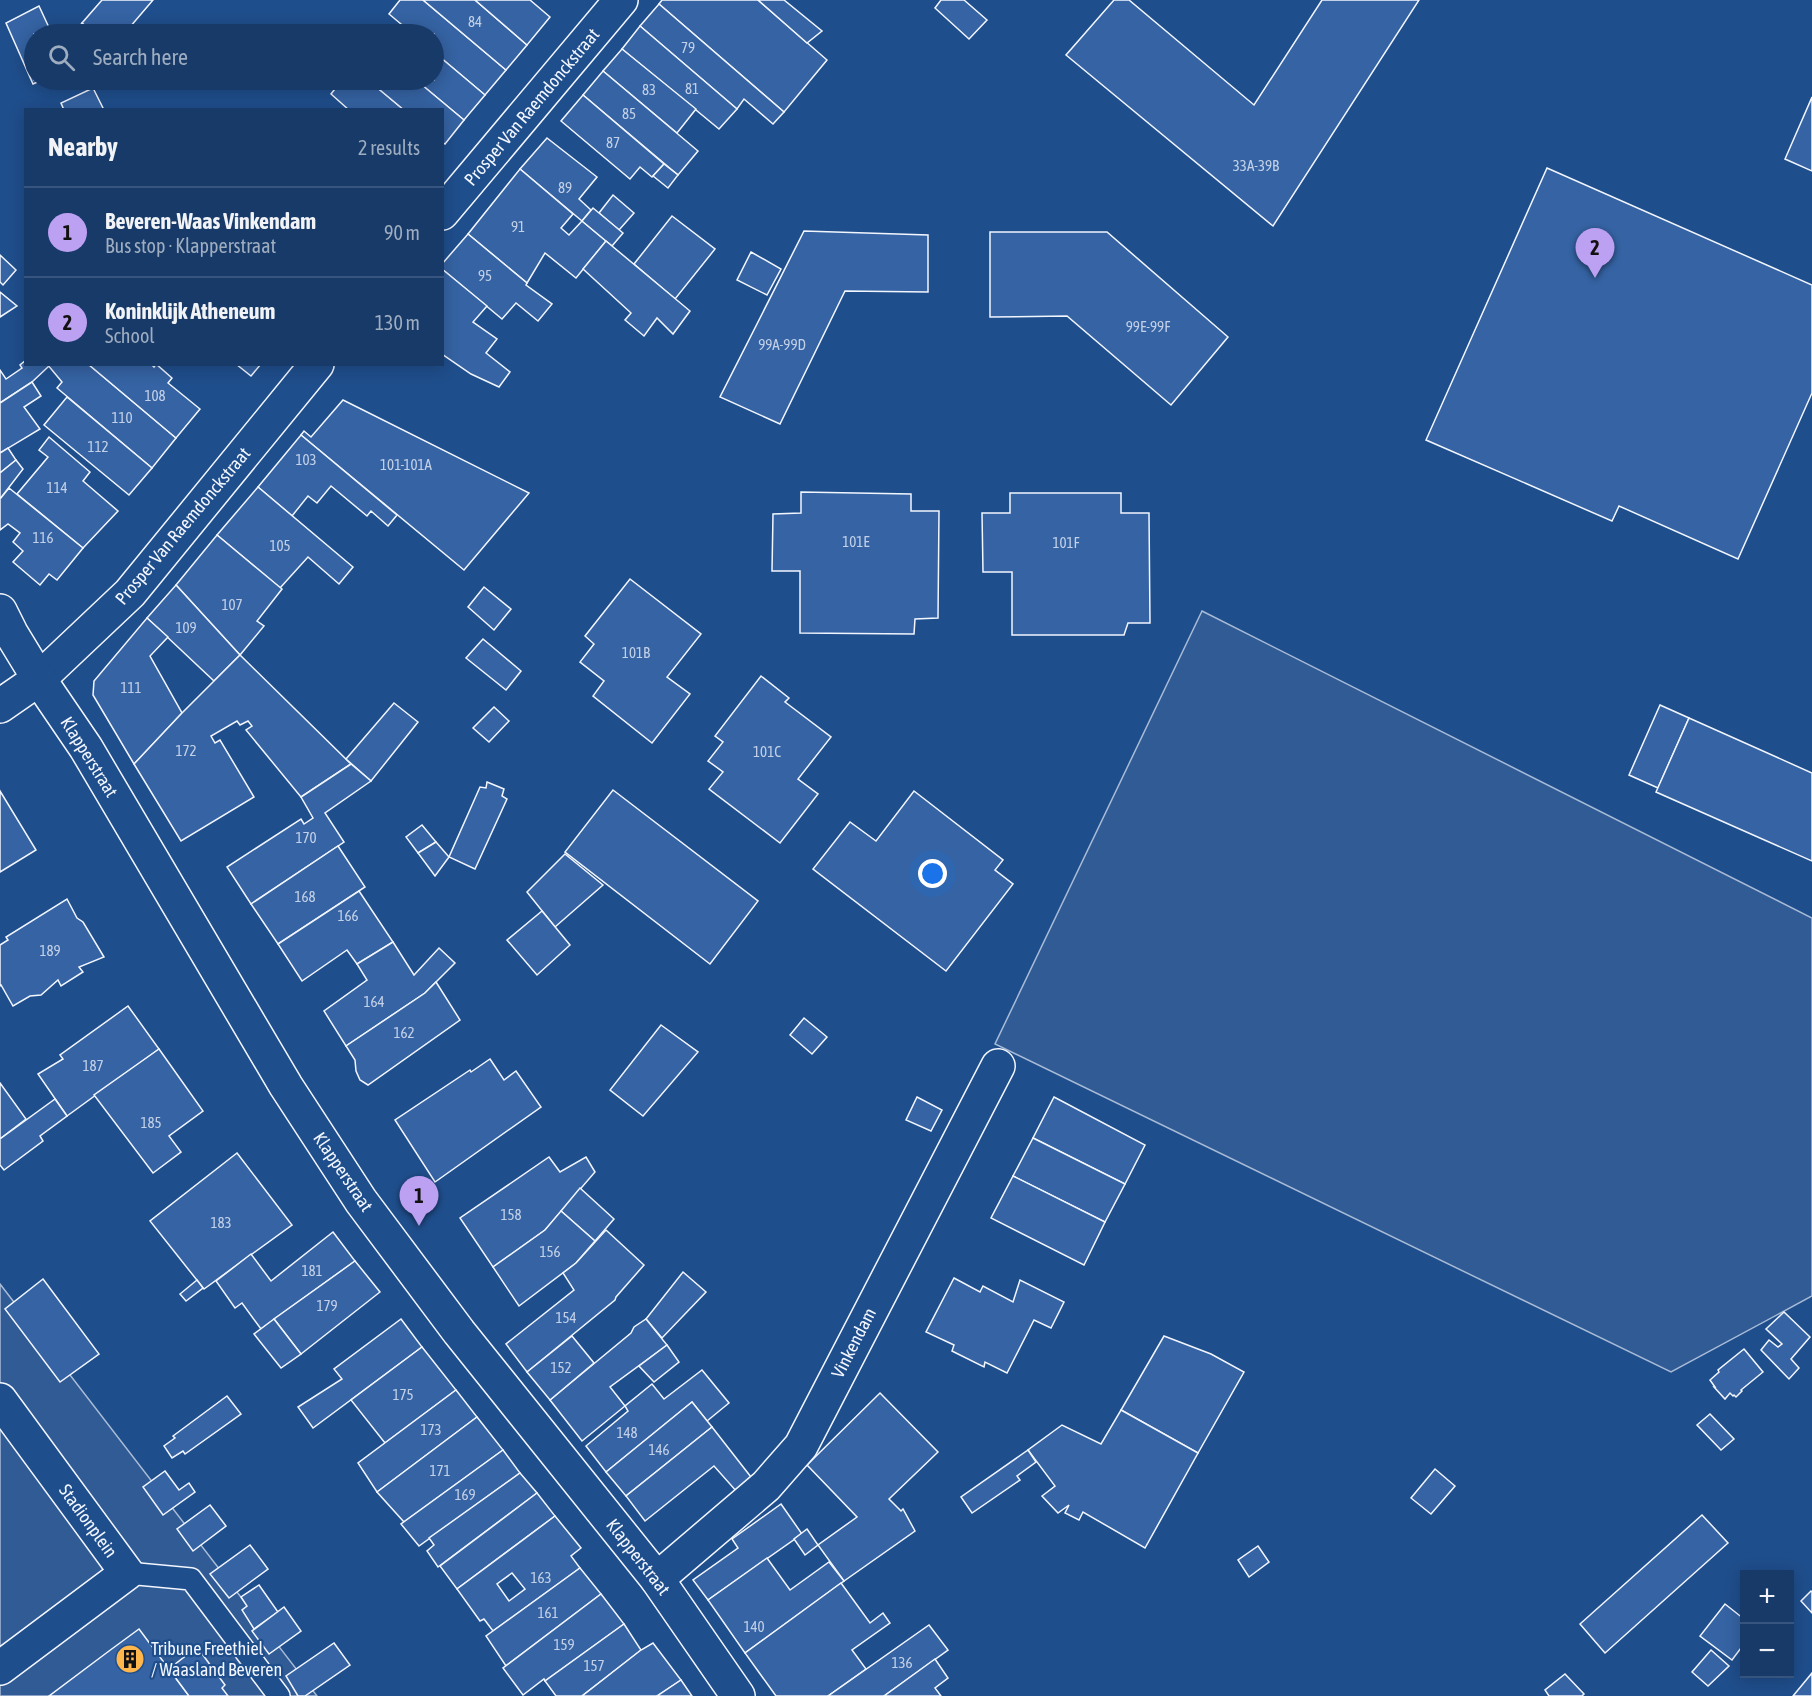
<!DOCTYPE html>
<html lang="en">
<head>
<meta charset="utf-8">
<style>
	body { margin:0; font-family:"Asap Condensed",sans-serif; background:#244571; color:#f1f3f6 }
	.controls { position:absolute; right:18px; bottom:18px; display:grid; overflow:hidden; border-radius:0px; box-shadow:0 3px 15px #0003 }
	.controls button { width:54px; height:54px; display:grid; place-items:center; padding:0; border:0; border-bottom:2px solid #36547d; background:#173a69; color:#f1f3f6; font:30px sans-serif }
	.you { position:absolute; left:933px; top:874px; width:21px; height:21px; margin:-15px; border:4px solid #fff; border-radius:50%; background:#1a73e8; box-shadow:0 0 0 9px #1a73e833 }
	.badge { display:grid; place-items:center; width:39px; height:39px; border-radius:50%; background:#bca0f2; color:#111; font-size:20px; font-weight:700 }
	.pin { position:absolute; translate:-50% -50px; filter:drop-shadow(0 2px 3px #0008) }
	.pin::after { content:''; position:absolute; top:32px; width:21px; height:18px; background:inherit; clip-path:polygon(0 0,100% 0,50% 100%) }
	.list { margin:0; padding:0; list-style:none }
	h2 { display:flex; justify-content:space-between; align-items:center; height:78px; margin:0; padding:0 24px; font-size:26px }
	h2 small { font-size:20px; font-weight:400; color:#9eadc0 }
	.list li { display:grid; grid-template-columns:39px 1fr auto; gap:18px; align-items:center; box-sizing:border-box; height:90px; padding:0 24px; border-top:2px solid #36547d }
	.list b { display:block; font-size:22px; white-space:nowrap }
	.list p { margin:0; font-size:20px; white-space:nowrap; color:#9eadc0 }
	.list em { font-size:20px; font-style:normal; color:#9eadc0 }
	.icon { flex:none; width:33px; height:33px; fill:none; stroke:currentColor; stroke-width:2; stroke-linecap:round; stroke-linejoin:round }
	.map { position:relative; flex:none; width:1812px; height:1696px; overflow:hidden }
	.search { position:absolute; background:#173a69; box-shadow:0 3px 15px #0003; left:24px; top:24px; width:420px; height:66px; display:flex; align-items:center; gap:15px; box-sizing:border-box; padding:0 21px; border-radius:33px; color:#9eadc0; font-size:22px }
	.panel { position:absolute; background:#173a69; box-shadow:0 3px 15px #0003; left:24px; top:108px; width:420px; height:258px; border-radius:0px }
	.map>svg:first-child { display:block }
	.built { fill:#305b95; stroke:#a8bbd7; stroke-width:1.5 }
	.building { fill:#3563a3; stroke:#f2f6ff; stroke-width:1.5; fill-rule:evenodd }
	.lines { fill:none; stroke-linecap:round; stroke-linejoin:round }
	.service-casing { stroke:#f2f6ff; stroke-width:24 }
	.minor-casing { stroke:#f2f6ff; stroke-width:36 }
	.tertiary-casing { stroke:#f2f6ff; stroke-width:36 }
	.service { stroke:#1f4e8c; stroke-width:21 }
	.minor { stroke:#1f4e8c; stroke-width:33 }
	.tertiary { stroke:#1f4e8c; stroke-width:33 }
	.labels { text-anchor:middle; stroke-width:4.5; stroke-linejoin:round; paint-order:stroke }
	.number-label { font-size:15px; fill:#c3d1e8 }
	.street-label { font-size:18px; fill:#f2f6ff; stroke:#1f4e8c }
	.poi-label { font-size:18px; fill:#f2f6ff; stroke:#1f4e8c; text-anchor:start }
</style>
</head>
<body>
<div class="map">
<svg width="1812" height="1696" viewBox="0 0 1812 1696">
	<rect width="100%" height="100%" fill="#1f4e8c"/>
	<g class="built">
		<polygon points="1202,611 1812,918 1812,1296 1671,1372 995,1044"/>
		<polygon points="0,1284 317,1696 0,1696"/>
	</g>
	<g class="building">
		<polygon points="102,0 153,0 124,34 95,34 82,23"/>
		<polygon points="400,0 423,0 506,70 485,95 434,52 434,34 413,34 389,14"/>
		<polygon points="423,0 475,0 527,45 506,70"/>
		<polygon points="475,0 530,0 550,17 527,45"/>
		<polygon points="662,0 758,0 827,60 784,112 659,4"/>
		<polygon points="758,0 784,0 822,31 807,43"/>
		<polygon points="941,0 964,0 987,20 969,39 935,8"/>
		<polygon points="1114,0 1129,0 1254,105 1322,0 1419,0 1273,226 1066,55"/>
		<polygon points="659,4 784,112 773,124 744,99 737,109 640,26"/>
		<polygon points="39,6 52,34 34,34 34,80 42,80 33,84 6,23"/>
		<polygon points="82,23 95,34 73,34"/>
		<polygon points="640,26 737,109 719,129 622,49"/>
		<polygon points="622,49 696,109 677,133 603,71"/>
		<polygon points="434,52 485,95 464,120 416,80 434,80"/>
		<polygon points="603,71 698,151 678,175 583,95"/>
		<polygon points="342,80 368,80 404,110 349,110 331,94"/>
		<polygon points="368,80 416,80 464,120 445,144 442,142 442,110 404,110"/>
		<polygon points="93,88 104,110 64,110 61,103"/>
		<polygon points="583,95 664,164 652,177 640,167 630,179 561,121"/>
		<polygon points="1812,97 1812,171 1785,159"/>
		<polygon points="547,138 597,177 579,199 591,210 582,221 520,169"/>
		<polygon points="664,164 678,175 668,188 653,176"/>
		<polygon points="1547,168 1812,285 1812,393 1738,559 1619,506 1612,521 1426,440"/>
		<polygon points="520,169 573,214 561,228 569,235 582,221 606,241 576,278 545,253 527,283 468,234"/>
		<polygon points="613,195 634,213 619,230 599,213"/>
		<polygon points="593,208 623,233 612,246 582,221"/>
		<polygon points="672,216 715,249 675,299 634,264"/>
		<polygon points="804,231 928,235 928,292 845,291 780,424 720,397"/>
		<polygon points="990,232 1107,232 1228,337 1171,405 1067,316 990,317"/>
		<polygon points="468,234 527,283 526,285 552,304 538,321 516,303 502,319 442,269 442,264"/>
		<polygon points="606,241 690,311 673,334 657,318 644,336 625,320 631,313 583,269"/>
		<polygon points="751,252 781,269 767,295 737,280"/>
		<polygon points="0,255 16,270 3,285 0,282"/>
		<polygon points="442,269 487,306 473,322 497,339 486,353 510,372 499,387 471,374 442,354"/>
		<polygon points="0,292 17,306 0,317"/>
		<polygon points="26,360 26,364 47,364 49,366 32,382 0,403 0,370 6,379 22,368 20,365"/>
		<polygon points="47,364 88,364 176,438 152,468 57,388 62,382"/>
		<polygon points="88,364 151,364 154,367 156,364 172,378 168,383 200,409 176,438"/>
		<polygon points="236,364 261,364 251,376"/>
		<polygon points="32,382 41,396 24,407 40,429 0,453 0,403"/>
		<polygon points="67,397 152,468 129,495 44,425"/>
		<polygon points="343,400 529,493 464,570 301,435 304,431 311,437"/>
		<polygon points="301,435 397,515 388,526 371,511 367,516 331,486 317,503 308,496 292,516 258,487"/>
		<polygon points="49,437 90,472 83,481 118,511 83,548 17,494 48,457 39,450"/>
		<polygon points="8,448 16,460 0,473 0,453"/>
		<polygon points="16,460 23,469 0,499 0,473"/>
		<polygon points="258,487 353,567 339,584 308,557 280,588 217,535"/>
		<polygon points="9,488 83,548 57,580 49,574 40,585 13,562 23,551 13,542 20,533 8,524 0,530 0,499"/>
		<polygon points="801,492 911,494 911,511 939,511 938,618 915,619 914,634 800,633 800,571 772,571 773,514 801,513"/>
		<polygon points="1010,493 1121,493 1121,513 1149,513 1150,623 1128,623 1124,635 1012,635 1012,572 983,572 982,513 1010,513"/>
		<polygon points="217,535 282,589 257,621 264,626 240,655 176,585"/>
		<polygon points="630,579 701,634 667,677 690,694 652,743 593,696 604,681 580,662 594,644 585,636"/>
		<polygon points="176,585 240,655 214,681 147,618"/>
		<polygon points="484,587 511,609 494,630 468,607"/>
		<polygon points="147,618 168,637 150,656 182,713 134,764 93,695 94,681"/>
		<polygon points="483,639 521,671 506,690 466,658"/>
		<polygon points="240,655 351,764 301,797 246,730 252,726 248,721 240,725 237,721 211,736 215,743 220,740 254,797 181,841 134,764 182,713"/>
		<polygon points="761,676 789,698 785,702 831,737 798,779 818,794 780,843 709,789 723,772 708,761 723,742 715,736"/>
		<polygon points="394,703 418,722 371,781 346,759"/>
		<polygon points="1660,705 1689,718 1658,788 1629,775"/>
		<polygon points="494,707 509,721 489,742 473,728"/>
		<polygon points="1689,718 1812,773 1812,861 1656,792"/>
		<polygon points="351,764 371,781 325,813 344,842 251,904 227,867 301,819 304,824 313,818 301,797"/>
		<polygon points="487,782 504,789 502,796 507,799 475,869 449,857 480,787 486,788"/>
		<polygon points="613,790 758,901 710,964 565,852"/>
		<polygon points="0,791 36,850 0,872"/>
		<polygon points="914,791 1003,860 995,870 1013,884 946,971 813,869 850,822 876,841"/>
		<polygon points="422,825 436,842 418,853 406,837"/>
		<polygon points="436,842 449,857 435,876 418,853"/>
		<polygon points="338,846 365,887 278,944 251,904"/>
		<polygon points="565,854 603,885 555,927 527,892"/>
		<polygon points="359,891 393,942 357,964 347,950 302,981 278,944"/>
		<polygon points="67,899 77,918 83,922 104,957 79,967 83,972 61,986 58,980 41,995 30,996 13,1006 1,985 0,986 0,945 8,940 6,937"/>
		<polygon points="542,911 570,945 537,975 507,940"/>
		<polygon points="393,942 414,975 439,948 455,963 425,993 346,1046 324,1011 367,980 357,964"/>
		<polygon points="436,982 460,1020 368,1085 360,1080 356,1071 355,1060 346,1046 425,993"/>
		<polygon points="128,1006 159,1049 67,1116 38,1074 63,1059 60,1055"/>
		<polygon points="804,1018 827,1037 812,1054 790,1035"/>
		<polygon points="661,1025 698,1052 643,1116 610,1090"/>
		<polygon points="159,1049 203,1111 169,1136 181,1152 153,1173 94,1095"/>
		<polygon points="490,1059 504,1080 516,1071 541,1107 435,1182 395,1120 470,1070 471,1072"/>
		<polygon points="0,1083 26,1119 0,1139"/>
		<polygon points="917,1097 942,1110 931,1131 906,1120"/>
		<polygon points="1054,1097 1145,1145 1125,1184 1033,1138"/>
		<polygon points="55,1099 67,1116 40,1136 43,1141 4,1170 0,1165 0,1139"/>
		<polygon points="1033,1138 1125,1184 1105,1222 1013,1176"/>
		<polygon points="237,1153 292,1225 204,1289 150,1221"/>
		<polygon points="549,1157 560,1172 586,1157 595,1172 545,1230 493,1267 460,1218"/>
		<polygon points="1013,1176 1105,1222 1084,1265 991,1218"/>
		<polygon points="580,1188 614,1219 595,1241 561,1211"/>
		<polygon points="561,1211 595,1241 576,1263 519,1306 493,1267 545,1230"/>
		<polygon points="606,1230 644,1265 616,1297 615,1300 527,1372 506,1344 574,1290 563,1273 576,1263"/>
		<polygon points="333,1232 355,1261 261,1329 242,1303 235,1308 216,1281 251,1254 271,1281"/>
		<polygon points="355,1261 380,1292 301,1354 274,1319"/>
		<polygon points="683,1272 706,1292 662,1338 646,1319"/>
		<polygon points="954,1278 980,1292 983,1286 1013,1302 1020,1280 1064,1302 1051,1328 1034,1320 1007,1373 985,1362 984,1367 952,1351 954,1345 926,1332"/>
		<polygon points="43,1279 99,1354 60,1382 5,1309"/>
		<polygon points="197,1280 203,1288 186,1301 180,1294"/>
		<polygon points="1784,1312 1810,1337 1791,1359 1799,1368 1789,1379 1761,1350 1769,1340 1778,1347 1782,1344 1766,1329"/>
		<polygon points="274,1319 301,1354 281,1368 254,1334"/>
		<polygon points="401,1319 422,1347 313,1428 298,1407 342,1379 334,1369"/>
		<polygon points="646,1319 667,1345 610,1387 625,1406 582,1441 550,1400 631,1333 634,1327"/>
		<polygon points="572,1336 594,1363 550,1400 527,1372"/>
		<polygon points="1164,1336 1211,1354 1244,1372 1198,1453 1121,1410"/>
		<polygon points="667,1345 679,1362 654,1382 639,1366"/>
		<polygon points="422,1347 456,1390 385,1443 351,1400"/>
		<polygon points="1744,1349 1763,1372 1741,1390 1742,1391 1736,1397 1734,1395 1733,1396 1730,1393 1725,1399 1714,1387 1715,1387 1710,1380 1719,1372 1718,1370"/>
		<polygon points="702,1370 729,1403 707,1421 692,1402 606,1472 586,1446 628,1411 625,1406 652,1384 664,1399"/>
		<polygon points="456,1390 477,1417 377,1492 358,1463"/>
		<polygon points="880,1393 938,1452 889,1499 901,1511 903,1509 915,1531 844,1581 818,1545 857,1517 807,1465"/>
		<polygon points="227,1396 241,1414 185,1454 183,1451 172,1458 164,1446 175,1438 173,1436"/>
		<polygon points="692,1402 712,1427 626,1496 606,1472"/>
		<polygon points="1121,1410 1198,1453 1145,1548 1083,1512 1079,1520 1065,1513 1069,1505 1058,1513 1042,1496 1055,1486 1028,1450 1062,1425 1101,1444"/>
		<polygon points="1710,1414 1734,1439 1721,1450 1697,1425"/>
		<polygon points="477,1417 503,1450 404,1522 377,1492"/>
		<polygon points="712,1427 751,1477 737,1492 714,1466 645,1521 626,1496"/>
		<polygon points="503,1450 520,1473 419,1546 401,1524"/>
		<polygon points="1028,1450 1036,1462 1017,1476 1020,1480 972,1513 961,1497"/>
		<polygon points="1435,1469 1455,1486 1431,1514 1411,1498"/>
		<polygon points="165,1471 179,1490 189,1483 195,1492 163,1515 143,1487"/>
		<polygon points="520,1473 537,1493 438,1567 427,1551 434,1545 429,1538"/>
		<polygon points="537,1493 555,1516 457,1589 440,1566"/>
		<polygon points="781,1504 802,1534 708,1600 693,1580 738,1548 732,1539"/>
		<polygon points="210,1505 226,1526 193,1551 177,1529"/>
		<polygon points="1702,1515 1728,1543 1605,1653 1580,1624"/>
		<path d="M555 1516 581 1548 571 1556 580 1568 493 1631 484 1619 480 1621 457 1589ZM512 1573 525 1589 509 1601 497 1584Z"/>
		<polygon points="807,1529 818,1545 805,1555 794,1539"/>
		<polygon points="250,1545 268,1569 229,1598 210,1574"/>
		<polygon points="1258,1546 1269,1562 1249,1577 1238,1560"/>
		<polygon points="767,1558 790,1590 829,1562 844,1581 745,1653 708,1600"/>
		<polygon points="580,1568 601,1594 506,1666 486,1636"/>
		<polygon points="841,1583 870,1623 883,1613 890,1623 852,1650 866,1669 828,1696 776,1696 745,1653"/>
		<polygon points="259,1585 278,1612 254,1629 242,1610 247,1606 241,1597"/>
		<polygon points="1811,1591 1812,1592 1812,1613 1801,1601"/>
		<polygon points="601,1594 624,1624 545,1681 544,1679 523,1695 503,1668"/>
		<polygon points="1725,1604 1744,1619 1744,1644 1732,1660 1700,1636"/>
		<polygon points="284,1607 301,1631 269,1654 252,1631"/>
		<polygon points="624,1624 641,1650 582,1696 556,1696 545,1681"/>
		<polygon points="929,1625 948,1650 884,1696 828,1696"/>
		<polygon points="139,1629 189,1696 49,1696 109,1651"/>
		<polygon points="334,1643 350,1665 305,1696 298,1696 286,1676"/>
		<polygon points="653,1643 681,1680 657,1696 582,1696 641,1650"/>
		<polygon points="197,1647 225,1685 222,1688 228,1696 189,1696 169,1669"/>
		<polygon points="1711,1650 1729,1666 1708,1686 1692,1672"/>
		<polygon points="935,1659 948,1678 935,1688 941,1696 884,1696"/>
		<polygon points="1812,1673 1812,1696 1793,1696"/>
		<polygon points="1565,1674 1584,1694 1582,1696 1549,1696 1545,1690"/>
		<polygon points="681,1680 692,1696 657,1696"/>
	</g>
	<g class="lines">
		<g class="service-casing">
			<polyline id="service" points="127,1573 191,1579 279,1696"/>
		</g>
		<g class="minor-casing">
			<g id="minor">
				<polyline points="442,213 621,0"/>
				<polyline points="39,679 130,593 317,364"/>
				<polyline points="0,1400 127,1573 0,1668"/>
				<polyline points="657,1579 766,1486 801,1446 998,1066"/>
			</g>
		</g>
		<g class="tertiary-casing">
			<g id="tertiary">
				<polyline points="0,611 11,633 39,679 86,748 286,1086 361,1201 459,1332 657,1579 738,1696"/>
				<polyline points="0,706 39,679"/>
			</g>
		</g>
		<use href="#service" class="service"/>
		<use href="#minor" class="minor"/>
		<use href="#tertiary" class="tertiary"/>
	</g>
	<defs>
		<g id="building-disc" transform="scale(1.5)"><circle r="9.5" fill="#ffb74d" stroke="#1f4e8c"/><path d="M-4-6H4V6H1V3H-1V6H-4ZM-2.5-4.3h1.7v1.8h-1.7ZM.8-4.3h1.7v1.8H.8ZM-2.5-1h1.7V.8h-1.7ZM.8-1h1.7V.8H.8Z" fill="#111"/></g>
	</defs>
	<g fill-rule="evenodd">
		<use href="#building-disc" x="130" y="1659"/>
	</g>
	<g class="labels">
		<g class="number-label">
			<text x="475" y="27">84</text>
			<text x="688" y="53">79</text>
			<text x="692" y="94">81</text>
			<text x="649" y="95">83</text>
			<text x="629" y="119">85</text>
			<text x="613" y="148">87</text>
			<text x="1256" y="171">33A-39B</text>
			<text x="565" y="193">89</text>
			<text x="518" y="232">91</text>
			<text x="485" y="281">95</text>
			<text x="1148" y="332">99E-99F</text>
			<text x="782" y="350">99A-99D</text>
			<text x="155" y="401">108</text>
			<text x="122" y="423">110</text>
			<text x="98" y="452">112</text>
			<text x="306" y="465">103</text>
			<text x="406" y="470">101-101A</text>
			<text x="57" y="493">114</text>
			<text x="43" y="543">116</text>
			<text x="856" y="547">101E</text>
			<text x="1066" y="548">101F</text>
			<text x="280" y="551">105</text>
			<text x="232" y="610">107</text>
			<text x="186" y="633">109</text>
			<text x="636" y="658">101B</text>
			<text x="131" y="693">111</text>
			<text x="186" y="756">172</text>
			<text x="767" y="757">101C</text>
			<text x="306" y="843">170</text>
			<text x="305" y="902">168</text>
			<text x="348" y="921">166</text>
			<text x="50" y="956">189</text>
			<text x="374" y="1007">164</text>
			<text x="404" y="1038">162</text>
			<text x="93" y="1071">187</text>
			<text x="151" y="1128">185</text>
			<text x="511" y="1220">158</text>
			<text x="221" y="1228">183</text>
			<text x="550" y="1257">156</text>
			<text x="312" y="1276">181</text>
			<text x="327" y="1311">179</text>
			<text x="566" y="1323">154</text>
			<text x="561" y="1373">152</text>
			<text x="403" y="1400">175</text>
			<text x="431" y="1435">173</text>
			<text x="627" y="1438">148</text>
			<text x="659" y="1455">146</text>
			<text x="440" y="1476">171</text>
			<text x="465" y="1500">169</text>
			<text x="541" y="1583">163</text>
			<text x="548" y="1618">161</text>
			<text x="754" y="1632">140</text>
			<text x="564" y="1650">159</text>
			<text x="902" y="1668">136</text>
			<text x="594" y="1671">157</text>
		</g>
		<g class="street-label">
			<text transform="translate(532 107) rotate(-50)" y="6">Prosper Van Raemdonckstraat</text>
			<text transform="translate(183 526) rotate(-50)" y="6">Prosper Van Raemdonckstraat</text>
			<text transform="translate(89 757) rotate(58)" y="6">Klapperstraat</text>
			<text transform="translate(343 1172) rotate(56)" y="6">Klapperstraat</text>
			<text transform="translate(854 1343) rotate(-63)" y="6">Vinkendam</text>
			<text transform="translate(88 1521) rotate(54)" y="6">Stadionplein</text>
			<text transform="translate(638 1557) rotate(52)" y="6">Klapperstraat</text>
		</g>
		<g class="poi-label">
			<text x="151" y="1655">Tribune Freethiel<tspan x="151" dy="21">/ Waasland Beveren</tspan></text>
		</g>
	</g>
</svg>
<div class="controls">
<button>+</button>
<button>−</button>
</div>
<div class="you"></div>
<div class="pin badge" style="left:419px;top:1226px">1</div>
<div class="pin badge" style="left:1595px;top:278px">2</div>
<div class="search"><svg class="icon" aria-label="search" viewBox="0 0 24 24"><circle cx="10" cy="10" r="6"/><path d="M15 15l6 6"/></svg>Search here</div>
<section class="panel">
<h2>Nearby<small>2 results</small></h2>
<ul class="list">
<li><span class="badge">1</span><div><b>Beveren-Waas Vinkendam</b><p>Bus stop · Klapperstraat</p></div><em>90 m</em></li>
<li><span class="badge">2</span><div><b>Koninklijk Atheneum</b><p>School</p></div><em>130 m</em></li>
</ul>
</section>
</div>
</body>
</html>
